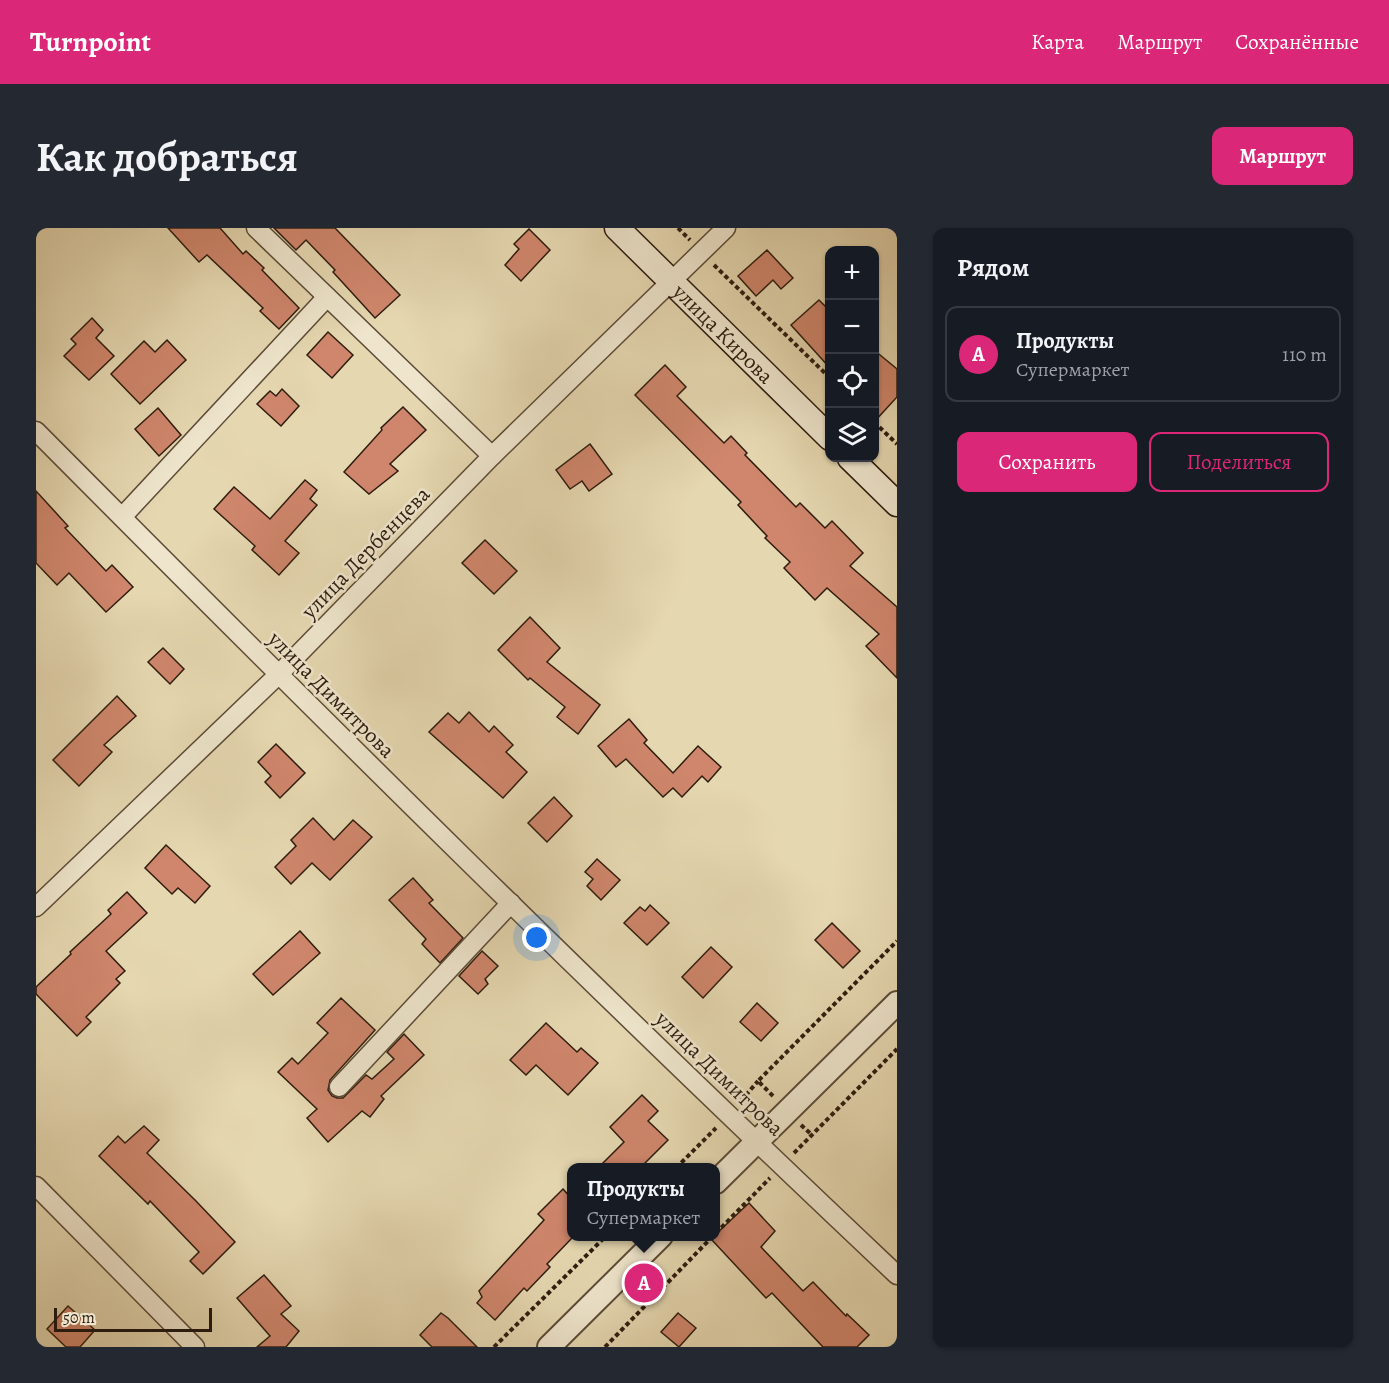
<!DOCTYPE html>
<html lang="ru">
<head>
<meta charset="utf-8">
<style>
	body { margin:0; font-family:Alegreya,serif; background:#242831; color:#f1f3f6 }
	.controls { position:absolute; right:18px; top:18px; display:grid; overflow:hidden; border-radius:12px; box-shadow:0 2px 4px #0004 }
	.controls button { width:54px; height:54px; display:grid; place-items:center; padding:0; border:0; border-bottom:2px solid #363941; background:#171b24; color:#f1f3f6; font:30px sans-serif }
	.scale { position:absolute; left:18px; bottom:15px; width:158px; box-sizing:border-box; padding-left:6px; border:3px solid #2e1c0f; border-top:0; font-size:16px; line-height:21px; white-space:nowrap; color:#2e1c0f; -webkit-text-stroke:4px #eee5cc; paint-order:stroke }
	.you { position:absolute; left:501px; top:710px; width:21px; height:21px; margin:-15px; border:4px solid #fff; border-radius:50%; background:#1a73e8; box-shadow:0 0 0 9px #1a73e833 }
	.badge { display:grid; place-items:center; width:39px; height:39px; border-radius:50%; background:#db2777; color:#fff; font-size:20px; font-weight:700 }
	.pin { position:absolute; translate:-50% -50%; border:3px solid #fff; box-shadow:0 2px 6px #0006 }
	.popup { position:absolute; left:531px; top:935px; width:153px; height:78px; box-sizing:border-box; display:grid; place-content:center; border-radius:12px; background:#171b24; filter:drop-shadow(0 2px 4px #0005); font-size:20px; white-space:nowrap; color:#9ea1a6 }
	.popup b { font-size:22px; color:#f1f3f6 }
	.popup::after { content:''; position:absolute; left:50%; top:100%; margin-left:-12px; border:12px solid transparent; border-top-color:#171b24 }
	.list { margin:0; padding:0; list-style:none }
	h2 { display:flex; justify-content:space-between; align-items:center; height:78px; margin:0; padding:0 24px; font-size:26px }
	h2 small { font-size:20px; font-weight:400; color:#9ea1a6 }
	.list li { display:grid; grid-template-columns:39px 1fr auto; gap:18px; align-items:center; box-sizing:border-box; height:96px; margin:0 12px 12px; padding:0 12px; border:2px solid #363941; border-radius:12px }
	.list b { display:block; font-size:22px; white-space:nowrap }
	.list p { margin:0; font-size:20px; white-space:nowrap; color:#9ea1a6 }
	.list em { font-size:20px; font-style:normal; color:#9ea1a6 }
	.actions { display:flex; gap:12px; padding:18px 24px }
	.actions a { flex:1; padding:14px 0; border:2px solid #db2777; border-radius:12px; text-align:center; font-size:21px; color:#db2777 }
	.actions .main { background:#db2777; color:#fff }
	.icon { flex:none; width:33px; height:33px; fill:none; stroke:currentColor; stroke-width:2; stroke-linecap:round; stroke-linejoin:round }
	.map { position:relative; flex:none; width:861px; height:1119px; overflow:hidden; border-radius:12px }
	header { display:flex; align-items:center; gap:36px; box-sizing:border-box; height:84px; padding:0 30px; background:#db2777; color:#fff }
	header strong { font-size:28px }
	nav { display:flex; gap:33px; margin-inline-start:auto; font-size:21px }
	.intro { display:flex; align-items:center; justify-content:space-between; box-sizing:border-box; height:144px; padding:0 36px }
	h1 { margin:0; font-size:42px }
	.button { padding:15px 27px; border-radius:12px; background:#db2777; color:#fff; font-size:21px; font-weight:700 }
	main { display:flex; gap:36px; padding:0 36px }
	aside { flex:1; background:#171b24; border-radius:12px; box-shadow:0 2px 4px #0004 }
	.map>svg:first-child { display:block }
	.building { fill:#cf866c; stroke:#2e1c0f; stroke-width:1.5 }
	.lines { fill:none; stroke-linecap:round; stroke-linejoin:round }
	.minor-casing { stroke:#5c4b37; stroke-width:21 }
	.tertiary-casing { stroke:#5c4b37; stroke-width:26 }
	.secondary-casing { stroke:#2e1c0f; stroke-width:27 }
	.path { stroke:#2e1c0f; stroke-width:4; stroke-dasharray:4.5 3; stroke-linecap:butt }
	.minor { stroke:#eee5cc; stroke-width:18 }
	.tertiary { stroke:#eee5cc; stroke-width:22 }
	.secondary { stroke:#eee5cc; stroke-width:24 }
	.labels { text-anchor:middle; stroke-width:5; stroke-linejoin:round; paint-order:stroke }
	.street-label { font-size:22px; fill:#2e1c0f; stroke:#eee5cc }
</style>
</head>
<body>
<header>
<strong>Turnpoint</strong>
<nav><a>Карта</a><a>Маршрут</a><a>Сохранённые</a></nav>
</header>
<div class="intro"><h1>Как добраться</h1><a class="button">Маршрут</a></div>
<main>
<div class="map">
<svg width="861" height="1119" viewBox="0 0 861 1119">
	<rect width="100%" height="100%" fill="#e5d7b0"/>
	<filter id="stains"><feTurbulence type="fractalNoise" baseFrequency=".00333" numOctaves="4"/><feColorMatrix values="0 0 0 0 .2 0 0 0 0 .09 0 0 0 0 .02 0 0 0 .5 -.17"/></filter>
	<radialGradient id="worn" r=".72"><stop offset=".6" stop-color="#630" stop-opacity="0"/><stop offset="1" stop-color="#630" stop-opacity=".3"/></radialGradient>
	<g class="building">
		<polygon points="132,0 184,0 207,26 210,23 228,40 226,42 263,80 243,101 224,83 227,80 171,27 163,34"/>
		<polygon points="238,0 299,0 364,67 339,90 297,44 299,42 270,12 260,22"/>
		<polygon points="493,1 514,22 485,53 469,37 483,21 478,16"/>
		<polygon points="731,22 757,50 745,61 737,52 720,68 702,48"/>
		<polygon points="783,72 794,83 794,140 755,97"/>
		<polygon points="56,90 67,102 60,110 78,128 53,152 28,128 40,116 35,111"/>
		<polygon points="292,104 317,127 296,150 271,127"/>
		<polygon points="131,112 150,132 104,176 75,146 108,113 119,124"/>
		<polygon points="838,122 861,141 861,169 838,194"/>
		<polygon points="629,137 650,159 641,168 688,215 695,208 711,225 709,227 760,279 764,275 789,300 796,293 827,325 814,338 861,379 861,450 830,418 843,406 791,360 779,372 748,340 754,334 729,310 731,308 702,277 705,274 599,167"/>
		<polygon points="246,161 263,178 245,198 221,176 234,163 240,168"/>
		<polygon points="367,179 390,202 354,236 362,243 333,266 308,244 346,202 345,200"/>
		<polygon points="122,180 145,207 123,228 99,201"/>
		<polygon points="554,216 576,246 553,263 546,253 534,261 520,242"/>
		<polygon points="269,252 281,262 274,271 281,277 249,313 263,325 243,347 216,322 219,318 178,281 198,259 234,291"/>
		<polygon points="0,263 32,298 29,300 70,343 76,337 97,359 70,384 33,345 21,357 0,335"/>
		<polygon points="449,312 481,343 458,366 426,335"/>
		<polygon points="494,389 524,420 511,434 564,477 542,506 521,489 529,479 494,450 492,452 462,422"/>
		<polygon points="127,420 148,441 134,456 112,434"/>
		<polygon points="81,468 100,488 68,517 76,524 43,558 17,532"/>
		<polygon points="433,484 453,504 458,498 477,517 470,524 491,544 467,570 393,504 412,485 423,495"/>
		<polygon points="593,491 611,512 608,515 637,545 662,518 685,539 672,554 666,548 646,569 637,560 627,569 590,531 580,539 562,518"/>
		<polygon points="240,516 269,545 244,570 229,554 235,548 222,534"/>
		<polygon points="518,569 536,588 511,614 492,595"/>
		<polygon points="277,590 298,612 317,592 336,609 294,652 276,635 255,656 239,639 260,618 255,612"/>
		<polygon points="130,617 174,658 159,675 142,660 136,666 109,640"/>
		<polygon points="561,631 584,652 565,672 551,658 557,651 549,644"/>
		<polygon points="377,650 397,672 393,675 427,710 404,735 386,716 390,711 353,672"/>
		<polygon points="91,664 111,685 70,723 89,743 80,751 84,755 50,789 55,794 41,808 0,766 0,759 35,726 34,724 75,686 72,682"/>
		<polygon points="614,677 633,695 611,717 588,695 604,679 609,683"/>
		<polygon points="796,695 824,723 807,740 779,712"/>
		<polygon points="264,703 284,725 237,767 217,746"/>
		<polygon points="675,719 696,739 667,770 646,749"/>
		<polygon points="446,723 462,738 449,751 452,756 442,766 423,748"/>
		<polygon points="305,770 339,802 294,852 292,862 296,868 301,870 307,870 330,847 336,851 358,831 351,824 368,806 388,827 345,868 348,871 334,889 326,883 292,914 271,890 281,881 242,844 256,830 262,836 292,805 281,795"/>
		<polygon points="721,775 742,795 725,813 704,794"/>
		<polygon points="510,795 541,824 545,820 562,835 532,867 500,837 490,847 474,832"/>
		<polygon points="606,867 622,883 612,893 632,912 605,939 563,939 588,914 574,899"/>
		<polygon points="108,898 123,912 111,925 159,972 199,1014 167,1046 154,1033 163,1024 114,973 112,976 63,928 82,908 89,915"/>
		<polygon points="527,961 536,971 536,1010 511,1036 514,1039 491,1063 488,1060 459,1092 441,1075 446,1069 443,1063 508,992 502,986"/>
		<polygon points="713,975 739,1003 725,1019 767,1063 777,1054 810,1088 811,1086 833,1107 821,1119 787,1119 736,1065 730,1070 675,1011 680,1008 680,1006"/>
		<polygon points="228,1047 255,1078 245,1086 263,1103 250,1119 221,1119 234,1108 201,1070"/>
		<polygon points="32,1078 59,1102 44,1119 30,1119 11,1101"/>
		<polygon points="405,1085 412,1090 441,1119 396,1119 384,1107"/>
		<polygon points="642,1085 660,1100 643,1119 625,1104"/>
	</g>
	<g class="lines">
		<g class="minor-casing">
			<g id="minor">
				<polyline points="220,0 456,228"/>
				<path d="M0 203C283 488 568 771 861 1047"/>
				<polyline points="86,289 291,69"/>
				<polyline points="0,679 242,447 456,228 690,0"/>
				<polyline points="303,859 475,675"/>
				<polyline points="0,958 159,1119"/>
			</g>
		</g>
		<g class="tertiary-casing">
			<g id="tertiary">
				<polyline points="680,954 861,775"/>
				<polyline points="513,1119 625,1008"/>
			</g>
		</g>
		<g class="secondary-casing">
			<g id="secondary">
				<path id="s1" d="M581 0 794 210"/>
				<polyline points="814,230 861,276"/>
			</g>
		</g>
		<g class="path">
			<polyline points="642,0 654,12"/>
			<polyline points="678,37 794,150"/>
			<polyline points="838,194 861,216"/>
			<polyline points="737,868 722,853 861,713"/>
			<polyline points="705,873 722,853"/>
			<polyline points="765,897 776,907"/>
			<polyline points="758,925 861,821"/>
			<polyline points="640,940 680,900"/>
			<polyline points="680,1005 734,950"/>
			<polyline points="458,1119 570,1008"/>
			<polyline points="569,1119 677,1008"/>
		</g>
		<use href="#minor" class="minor"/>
		<use href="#tertiary" class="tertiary"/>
		<use href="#secondary" class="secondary"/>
	</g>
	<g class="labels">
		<g class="street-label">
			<text dy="8" stroke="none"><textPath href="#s1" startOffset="150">улица Кирова</textPath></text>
			<text transform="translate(329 324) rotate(-46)" y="8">улица Дербенцева</text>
			<text transform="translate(296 466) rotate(45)" y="8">улица Димитрова</text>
			<text transform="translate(684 845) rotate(44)" y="8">улица Димитрова</text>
		</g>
	</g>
	<rect width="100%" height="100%" filter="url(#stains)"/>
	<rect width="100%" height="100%" fill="url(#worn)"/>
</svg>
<div class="controls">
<button>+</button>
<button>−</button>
<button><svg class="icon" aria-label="locate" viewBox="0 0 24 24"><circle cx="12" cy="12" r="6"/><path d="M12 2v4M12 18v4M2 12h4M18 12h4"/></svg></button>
<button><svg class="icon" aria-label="layers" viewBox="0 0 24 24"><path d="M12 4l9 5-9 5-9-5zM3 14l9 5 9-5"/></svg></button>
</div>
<div class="scale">50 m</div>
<div class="you"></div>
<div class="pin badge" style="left:608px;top:1055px">A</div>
<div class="popup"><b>Продукты</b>Супермаркет</div>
</div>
<aside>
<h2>Рядом<small></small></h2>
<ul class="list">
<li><span class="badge">A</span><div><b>Продукты</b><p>Супермаркет</p></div><em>110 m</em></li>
</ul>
<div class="actions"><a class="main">Сохранить</a><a>Поделиться</a></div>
</aside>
</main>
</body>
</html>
